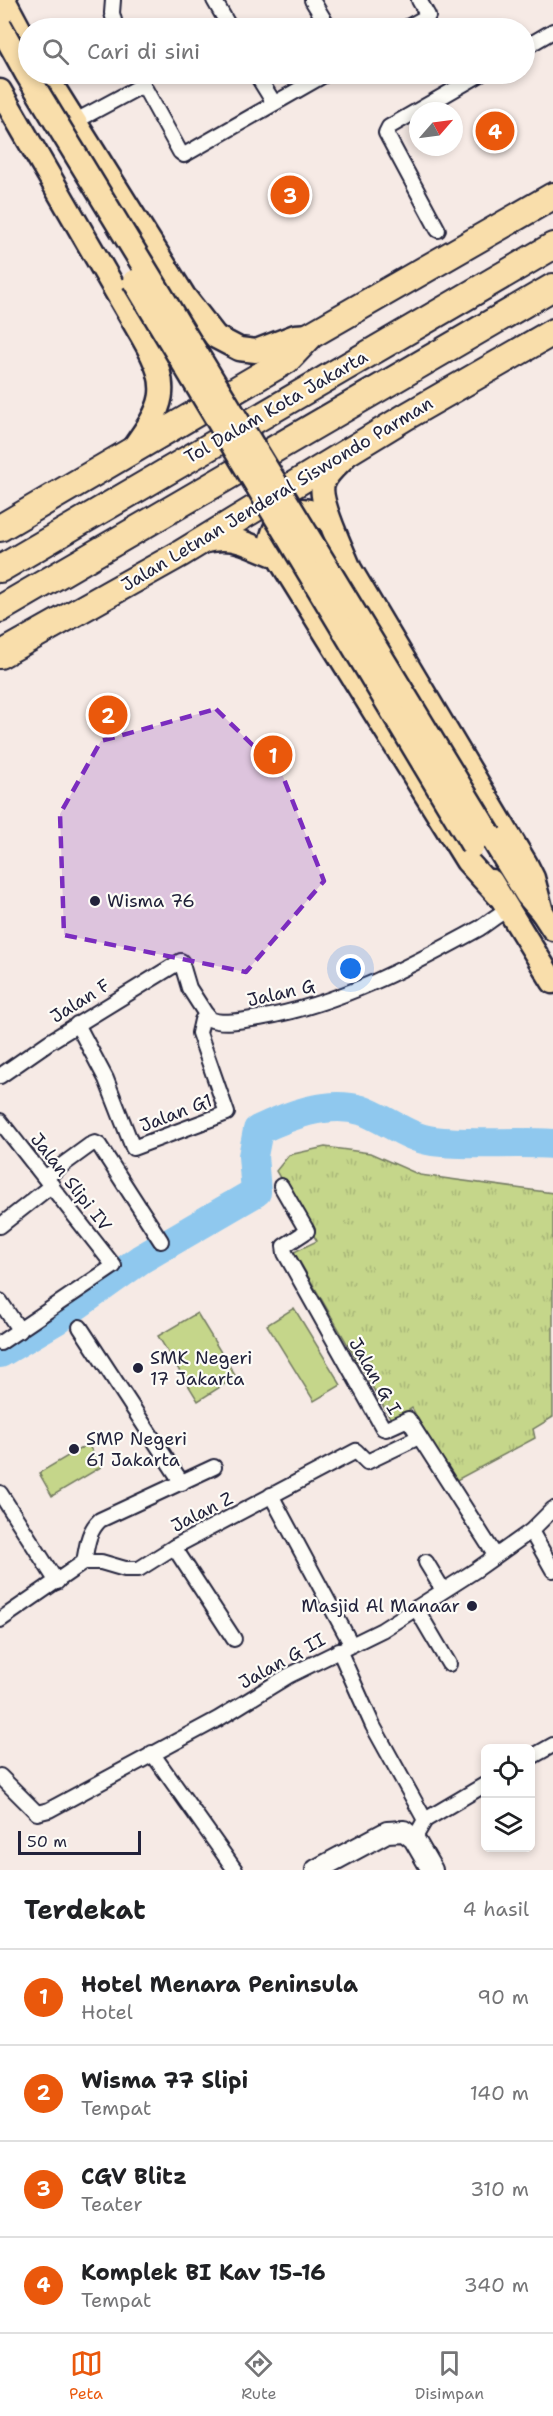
<!DOCTYPE html>
<html lang="id">
<head>
<meta charset="utf-8">
<style>
	body { margin:0; font-family:"Shantell Sans",sans-serif; background:#f2f2f2; color:#202124 }
	.controls { position:absolute; right:18px; bottom:18px; display:grid; overflow:hidden; border-radius:9px; box-shadow:0 3px 9px #0003 }
	.controls button { width:54px; height:54px; display:grid; place-items:center; padding:0; border:0; border-bottom:2px solid #e0e0e0; background:#fff; color:#202124; font:30px sans-serif }
	.compass { position:absolute; left:409px; top:102px; width:54px; height:54px; border-radius:50%; background:#fff; box-shadow:0 3px 9px #0003; rotate:62deg }
	.scale { position:absolute; left:18px; bottom:15px; width:123px; box-sizing:border-box; padding-left:6px; border:3px solid #22223b; border-top:0; font-size:16px; line-height:21px; white-space:nowrap; color:#22223b; -webkit-text-stroke:4px #fdfcf7; paint-order:stroke }
	.you { position:absolute; left:351px; top:969px; width:21px; height:21px; margin:-15px; border:4px solid #fff; border-radius:50%; background:#1a73e8; box-shadow:0 0 0 9px #1a73e833 }
	.badge { display:grid; place-items:center; width:39px; height:39px; border-radius:50%; background:#ea580c; color:#fff; font-size:20px; font-weight:700 }
	.pin { position:absolute; translate:-50% -50%; border:3px solid #fff; box-shadow:0 2px 6px #0006 }
	.list { margin:0; padding:0; list-style:none }
	h2 { display:flex; justify-content:space-between; align-items:center; height:78px; margin:0; padding:0 24px; font-size:26px }
	h2 small { font-size:20px; font-weight:400; color:#757577 }
	.list li { display:grid; grid-template-columns:39px 1fr auto; gap:18px; align-items:center; box-sizing:border-box; height:96px; padding:0 24px; border-top:2px solid #e0e0e0 }
	.list b { display:block; font-size:22px; white-space:nowrap }
	.list p { margin:0; font-size:20px; white-space:nowrap; color:#757577 }
	.list em { font-size:20px; font-style:normal; color:#757577 }
	.icon { flex:none; width:33px; height:33px; fill:none; stroke:currentColor; stroke-width:2; stroke-linecap:round; stroke-linejoin:round }
	.map { position:relative; flex:none; width:553px; height:1870px; overflow:hidden }
	.search { position:absolute; background:#fff; box-shadow:0 3px 9px #0003; left:18px; right:18px; top:18px; height:66px; display:flex; align-items:center; gap:15px; box-sizing:border-box; padding:0 21px; border-radius:33px; color:#757577; font-size:22px }
	.sheet { height:462px; background:#fff }
	nav { display:flex; justify-content:space-around; align-items:center; box-sizing:border-box; height:84px; border-top:2px solid #e0e0e0; background:#fff; font-size:16px; color:#757577 }
	nav a { display:grid; justify-items:center; gap:3px }
	nav .on { color:#ea580c }
	.map>svg:first-child { display:block }
	.grass { fill:url(#grass-tufts); stroke:#747c62; stroke-width:1.5 }
	.pitch { fill:#c5d68a; stroke:#747c62; stroke-width:1.5 }
	.lines { fill:none; stroke-linecap:round; stroke-linejoin:round }
	.river { stroke:#8fc8ee; stroke-width:30 }
	.street-casing { stroke:#22223b; stroke-width:18 }
	.secondary-casing { stroke:#22223b; stroke-width:24 }
	.primary-casing { stroke:#22223b; stroke-width:27 }
	.highway-casing { stroke:#22223b; stroke-width:30 }
	.street { stroke:#fdfcf7; stroke-width:14 }
	.secondary { stroke:#fdfcf7; stroke-width:20 }
	.primary { stroke:#f9deab; stroke-width:22 }
	.highway { stroke:#f9deab; stroke-width:26 }
	.primary-bridge-casing { stroke:#22223b; stroke-width:27; stroke-linecap:butt }
	.primary-bridge { stroke:#f9deab; stroke-width:22 }
	.marked { fill:#7b2cbf; fill-opacity:0.2; stroke:#7b2cbf; stroke-width:4.5; stroke-dasharray:12 8; stroke-linejoin:round }
	.poi-dot { fill:#22223b; stroke:#fdfcf7; stroke-width:2 }
	.labels { text-anchor:middle; stroke-width:4.5; stroke-linejoin:round; paint-order:stroke }
	.street-label { font-size:18px; fill:#22223b; stroke:#fdfcf7 }
	.poi-label { font-size:18px; fill:#22223b; stroke:#fdfcf7; text-anchor:start }
</style>
</head>
<body>
<div class="map">
<svg width="553" height="1870" viewBox="0 0 553 1870">
	<defs>
		<pattern id="grass-tufts" width="24" height="20" patternUnits="userSpaceOnUse" patternTransform="scale(1.5)"><rect width="24" height="20" fill="#c5d68a"/><path d="M3 7l-1-3M5 7V3M7 7l1-3M15 17l-1-3M17 17v-4M19 17l1-3" fill="none" stroke="#a9b778"/></pattern>
	</defs>
	<rect width="100%" height="100%" fill="#f6eae5"/>
	<filter id="ink" filterUnits="userSpaceOnUse"><feTurbulence type="fractalNoise" baseFrequency=".0167" numOctaves="2"/><feDisplacementMap in="SourceGraphic" scale="12" xChannelSelector="R" yChannelSelector="G"/><feConvolveMatrix kernelMatrix="1 2 1 2 8 2 1 2 1" color-interpolation-filters="sRGB"/></filter>
	<g filter="url(#ink)">
		<polygon class="grass" points="325,1147 370,1153 420,1175 553,1193 553,1417 533,1429 535,1438 453,1482 412,1408 392,1421 294,1252 317,1241 276,1171 289,1155"/>
		<g class="pitch">
			<polygon points="294,1308 341,1385 314,1401 267,1325"/>
			<polygon points="197,1313 236,1377 198,1401 158,1336"/>
			<polygon points="88,1444 101,1467 52,1496 39,1473"/>
		</g>
		<g class="lines">
			<path class="river" d="M0 1353 56 1320 141 1259 256 1192 253 1156 258 1130C288 1116 327 1100 361 1110 385 1118 407 1138 433 1141 472 1146 513 1141 553 1144"/>
			<g class="street-casing">
				<g id="street">
					<polyline points="113,0 112,13 116,28"/>
					<polyline points="214,0 230,28"/>
					<polyline points="312,0 329,28"/>
					<polyline points="406,28 428,16 419,0"/>
					<polyline points="524,48 553,31"/>
					<polyline points="137,74 180,152 184,155 326,74"/>
					<polyline points="256,74 274,103"/>
					<polyline points="74,122 143,85"/>
					<polyline points="438,230 386,133 389,127 481,74"/>
					<polyline points="77,1024 106,1079 133,1148 227,1113 199,1033 202,1020 207,1015"/>
					<path d="M0 1076 49 1042 181 961 189 988 209 1019C224 1025 243 1020 259 1018 338 1005 411 966 480 928 489 922 497 915 507 910"/>
					<polyline points="0,1121 114,1266 0,1343"/>
					<polyline points="46,1177 90,1145 95,1143 99,1145 161,1241"/>
					<polyline points="281,1186 307,1231 284,1246 285,1253 383,1428 386,1429 408,1419 495,1555"/>
					<polyline points="0,1226 52,1185"/>
					<polyline points="0,1301 20,1331"/>
					<polyline points="80,1327 182,1483"/>
					<polyline points="0,1493 57,1582"/>
					<polyline points="271,1495 351,1644"/>
					<polyline points="531,1531 553,1570"/>
					<polyline points="174,1547 234,1639"/>
					<path d="M84 1562C87 1546 88 1531 100 1520L214 1467"/>
					<polyline points="426,1562 443,1590"/>
					<polyline points="416,1608 449,1664"/>
					<polyline points="0,1620 84,1562 101,1562 125,1569 139,1569 174,1547 356,1451 367,1462 419,1437"/>
					<polyline points="339,1650 373,1726 425,1820"/>
					<polyline points="152,1753 235,1870"/>
					<polyline points="530,1758 553,1745"/>
					<polyline points="0,1776 37,1813 49,1810 218,1719 288,1676 382,1630 476,1570 531,1531 553,1509"/>
					<polyline points="414,1839 425,1820 486,1784"/>
				</g>
			</g>
			<g class="secondary-casing">
				<polyline id="secondary" points="316,1870 387,1832 404,1831 414,1839 432,1870"/>
			</g>
			<g class="primary-casing">
				<g id="primary">
					<polyline points="4,0 28,45"/>
					<polyline points="45,74 184,296 216,337 239,349 256,351 295,336 311,335"/>
					<path d="M0 91 143 338C173 390 164 405 131 451"/>
					<path d="M344 458C337 465 326 474 323 484 318 501 343 551 350 569L526 864 533 878 542 912"/>
					<path d="M330 522C303 500 277 509 270 544L467 861 498 895"/>
					<path d="M201 542C235 533 246 545 277 556"/>
					<polyline points="490,835 527,895 542,912 553,929"/>
					<polyline points="491,881 553,982"/>
				</g>
			</g>
			<g class="highway-casing">
				<g id="highway">
					<polyline points="0,528 287,360 311,335 553,196"/>
					<polyline points="0,569 553,246"/>
					<polyline points="0,609 553,287"/>
					<polyline points="0,655 180,554 407,416 553,332"/>
				</g>
			</g>
			<use href="#street" class="street"/>
			<use href="#secondary" class="secondary"/>
			<use href="#primary" class="primary"/>
			<use href="#highway" class="highway"/>
			<g class="primary-bridge-casing">
				<g id="primary-bridge">
					<polyline points="0,26 26,73 490,835"/>
					<polyline points="134,281 473,846"/>
				</g>
			</g>
			<use href="#primary-bridge" class="primary-bridge"/>
		</g>
	</g>
	<path class="marked" d="M216 709 282 774 324 881 246 972 64 935 60 814 101 741Z"/>
	<g class="poi-dot">
		<circle cx="95" cy="901" r="6"/>
		<circle cx="138" cy="1368" r="6"/>
		<circle cx="74" cy="1449" r="6"/>
		<circle cx="472" cy="1606" r="6"/>
	</g>
	<g class="labels">
		<g class="street-label">
			<text transform="translate(276 407) rotate(-30)" y="6">Tol Dalam Kota Jakarta</text>
			<text transform="translate(277 494) rotate(-31)" y="6">Jalan Letnan Jenderal Siswondo Parman</text>
			<text transform="translate(281 993) rotate(-13)" y="6">Jalan G</text>
			<text transform="translate(80 1001) rotate(-32)" y="6">Jalan F</text>
			<text transform="translate(176 1113) rotate(-21)" y="6">Jalan G1</text>
			<text transform="translate(71 1182) rotate(52)" y="6">Jalan Slipi IV</text>
			<text transform="translate(375 1376) rotate(60)" y="6">Jalan G I</text>
			<text transform="translate(202 1512) rotate(-27)" y="6">Jalan Z</text>
			<text transform="translate(282 1661) rotate(-29)" y="6">Jalan G II</text>
		</g>
		<g class="poi-label">
			<text x="107" y="907">Wisma 76</text>
			<text x="150" y="1364">SMK Negeri<tspan x="150" dy="21">17 Jakarta</tspan></text>
			<text x="86" y="1445">SMP Negeri<tspan x="86" dy="21">61 Jakarta</tspan></text>
			<text x="460" y="1612" text-anchor="end">Masjid Al Manaar</text>
		</g>
	</g>
</svg>
<div class="controls">
<button><svg class="icon" aria-label="locate" viewBox="0 0 24 24"><circle cx="12" cy="12" r="6"/><path d="M12 2v4M12 18v4M2 12h4M18 12h4"/></svg></button>
<button><svg class="icon" aria-label="layers" viewBox="0 0 24 24"><path d="M12 4l9 5-9 5-9-5zM3 14l9 5 9-5"/></svg></button>
</div>
<svg class="compass" viewBox="-18 -18 36 36"><path d="M0-13l5 13h-10z" fill="#e53935"/><path d="M0 13l5-13h-10z" fill="#757577"/></svg>
<div class="scale">50 m</div>
<div class="you"></div>
<div class="pin badge" style="left:273px;top:755px">1</div>
<div class="pin badge" style="left:108px;top:715px">2</div>
<div class="pin badge" style="left:290px;top:195px">3</div>
<div class="pin badge" style="left:495px;top:131px">4</div>
<div class="search"><svg class="icon" aria-label="search" viewBox="0 0 24 24"><circle cx="10" cy="10" r="6"/><path d="M15 15l6 6"/></svg>Cari di sini</div>
</div>
<section class="sheet">
<h2>Terdekat<small>4 hasil</small></h2>
<ul class="list">
<li><span class="badge">1</span><div><b>Hotel Menara Peninsula</b><p>Hotel</p></div><em>90 m</em></li>
<li><span class="badge">2</span><div><b>Wisma 77 Slipi</b><p>Tempat</p></div><em>140 m</em></li>
<li><span class="badge">3</span><div><b>CGV Blitz</b><p>Teater</p></div><em>310 m</em></li>
<li><span class="badge">4</span><div><b>Komplek BI Kav 15-16</b><p>Tempat</p></div><em>340 m</em></li>
</ul>
</section>
<nav>
<a class="on"><svg class="icon" aria-label="map" viewBox="0 0 24 24"><path d="M3 6l6-2 6 2 6-2v14l-6 2-6-2-6 2zM9 4v14M15 6v14"/></svg>Peta</a>
<a><svg class="icon" aria-label="directions" viewBox="0 0 24 24"><path d="M12 3l9 9-9 9-9-9zM9 14v-3h6M13 9l2 2-2 2"/></svg>Rute</a>
<a><svg class="icon" aria-label="saved" viewBox="0 0 24 24"><path d="M7 4h10v16l-5-4-5 4z"/></svg>Disimpan</a>
</nav>
</body>
</html>
